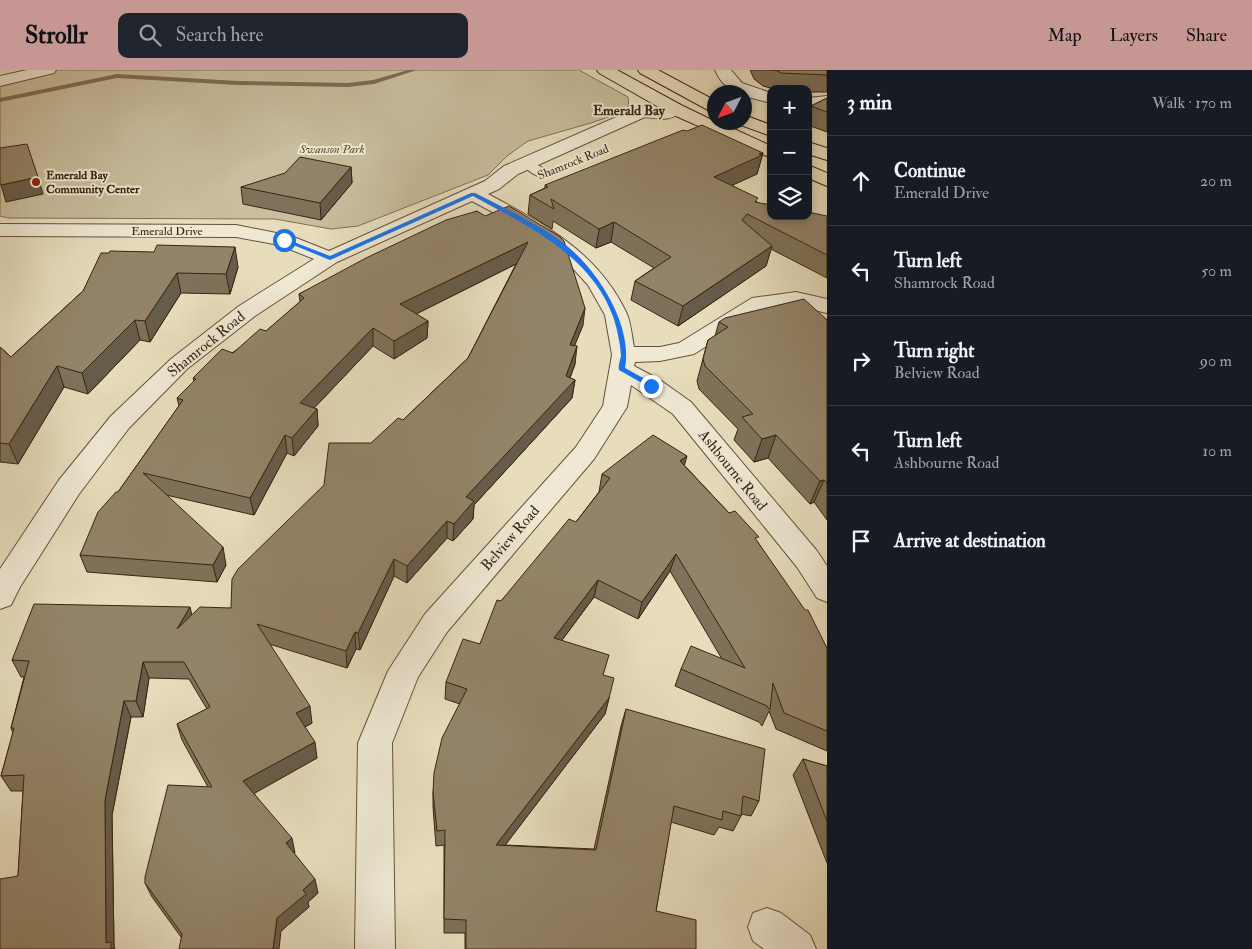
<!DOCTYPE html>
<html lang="en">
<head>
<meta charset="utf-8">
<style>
	body { margin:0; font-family:"IM FELL Double Pica",serif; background:#20242c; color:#f1f3f6 }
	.controls { position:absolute; right:15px; top:15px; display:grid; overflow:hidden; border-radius:10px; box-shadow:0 2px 8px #0003 }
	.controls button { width:45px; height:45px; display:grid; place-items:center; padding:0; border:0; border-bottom:1px solid #363941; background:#171b24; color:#f1f3f6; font:25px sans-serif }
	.compass { position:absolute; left:707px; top:15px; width:45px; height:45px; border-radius:50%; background:#171b24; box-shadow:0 2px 8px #0003; rotate:228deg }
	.stop { position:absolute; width:15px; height:15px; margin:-11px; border:4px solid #1a73e8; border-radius:50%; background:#fff }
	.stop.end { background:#1a73e8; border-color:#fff; box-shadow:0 1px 5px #0008 }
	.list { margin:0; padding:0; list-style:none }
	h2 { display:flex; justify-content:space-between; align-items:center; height:65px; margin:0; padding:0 20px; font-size:21px }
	h2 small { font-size:16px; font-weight:400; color:#9ea1a6 }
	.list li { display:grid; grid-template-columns:32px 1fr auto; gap:15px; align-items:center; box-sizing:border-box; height:90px; padding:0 20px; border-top:1px solid #363941 }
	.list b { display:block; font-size:19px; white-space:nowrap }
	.list p { margin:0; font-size:16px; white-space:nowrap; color:#9ea1a6 }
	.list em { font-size:16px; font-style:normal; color:#9ea1a6 }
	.icon { flex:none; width:28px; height:28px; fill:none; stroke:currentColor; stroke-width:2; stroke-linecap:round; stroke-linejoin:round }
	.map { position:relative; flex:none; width:827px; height:879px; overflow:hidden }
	header { display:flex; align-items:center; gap:30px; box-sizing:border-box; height:70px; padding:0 25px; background:#c59692; color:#111 }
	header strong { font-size:24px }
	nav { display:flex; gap:28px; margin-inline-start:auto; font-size:18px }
	.search { width:350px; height:45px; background:#20242c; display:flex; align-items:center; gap:12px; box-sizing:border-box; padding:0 18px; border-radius:10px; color:#9ea1a6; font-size:19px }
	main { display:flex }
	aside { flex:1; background:#171b24 }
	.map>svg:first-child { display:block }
	.green { fill:#c9be9f; stroke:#817156 }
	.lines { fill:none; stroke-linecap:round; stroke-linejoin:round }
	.stream { fill:#7e6d54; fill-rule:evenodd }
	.lane-casing { stroke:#64523a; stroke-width:2 }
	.street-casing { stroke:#64523a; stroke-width:2 }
	.highway-casing { stroke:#39240e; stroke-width:2 }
	.lane { fill:#efe9d4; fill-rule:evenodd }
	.street { fill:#efe9d4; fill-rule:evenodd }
	.highway { fill:#e7ddbd; fill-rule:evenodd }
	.wall { fill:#7e725a; stroke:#39240e }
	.shaded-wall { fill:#675c4a; stroke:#39240e }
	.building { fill:#938469; stroke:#39240e }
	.route { fill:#1a73e8 }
	.poi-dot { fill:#8f2418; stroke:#efe9d4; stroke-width:2 }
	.labels { text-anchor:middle; stroke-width:4; stroke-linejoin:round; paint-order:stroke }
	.far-park-label { font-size:12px; font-style:italic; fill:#5d4a32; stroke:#efe9d4 }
	.far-street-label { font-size:12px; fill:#39240e; stroke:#efe9d4 }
	.far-poi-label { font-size:12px; font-weight:bold; fill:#39240e; stroke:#efe9d4; text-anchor:start }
	.far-neighbourhood-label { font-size:14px; font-weight:bold; fill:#39240e; stroke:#efe9d4 }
	.street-label { font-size:15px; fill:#39240e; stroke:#efe9d4 }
</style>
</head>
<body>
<header>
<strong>Strollr</strong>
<div class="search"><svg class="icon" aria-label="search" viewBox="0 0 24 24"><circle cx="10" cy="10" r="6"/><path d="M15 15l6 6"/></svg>Search here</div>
<nav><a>Map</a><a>Layers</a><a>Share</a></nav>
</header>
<main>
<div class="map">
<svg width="827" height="879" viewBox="0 0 827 879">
	<rect width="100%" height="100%" fill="#e7ddbd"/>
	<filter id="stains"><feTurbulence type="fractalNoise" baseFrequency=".004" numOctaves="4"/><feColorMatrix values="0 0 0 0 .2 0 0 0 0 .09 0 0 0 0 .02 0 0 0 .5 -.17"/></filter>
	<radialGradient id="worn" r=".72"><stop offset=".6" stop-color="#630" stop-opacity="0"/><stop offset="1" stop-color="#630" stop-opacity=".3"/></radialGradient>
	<polygon class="green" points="57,0 579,0 628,27 629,40 591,53 528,71 507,86 488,105 358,156 331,159 275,149 8,148 0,146 0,12"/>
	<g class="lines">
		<polygon class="stream" points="408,0 417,0 374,14 348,17 238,15 117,8 0,32 0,28 117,4 238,11 348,13 373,10"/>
		<g class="lane-casing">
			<path id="lane" d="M527 89 548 101 550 104 548 107C538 109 527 100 520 93L522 90Z"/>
		</g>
		<g class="street-casing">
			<g id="street">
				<polygon points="27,0 56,0 54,3 0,16 0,6"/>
				<path d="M715 0H731L742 13 771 23V33L744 26V22C729 22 721 13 715 0Z"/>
				<polygon points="827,26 827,36 808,38 808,28"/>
				<path d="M675 34 681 35 683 39C674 52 659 49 645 47L518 104 499 119 488 124C544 154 598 182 627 244 631 254 632 267 634 277H660L679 273 752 228 796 222 827 229V243L796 236 766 239 694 284 660 291 635 292 634 296 660 310 691 332 817 481 827 496V532L817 528 797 497 673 344 631 315 627 337 594 389 447 562 418 607 392 673 395 879H355L358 673 388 601 425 544 576 377 603 336 612 285 605 245 588 215 558 182 520 157 472 131 337 192 255 246 187 299 129 358 79 424 20 517 11 535 0 539V499L59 410 111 346 171 289 239 236 314 189 279 175 236 167 0 166V154L236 155 291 166 329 181 485 111 504 96 637 38 643 37 661 40Z"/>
				<polygon points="767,838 781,843 810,865 816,879 764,879 753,871 748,857 753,843"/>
			</g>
		</g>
		<g class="highway-casing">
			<g id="highway">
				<polygon points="597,0 617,0 681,35 714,51 714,52 719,52 771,76 771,88 669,43 599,3"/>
				<polygon points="638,0 658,0 714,30 714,41 708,40 640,3"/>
				<polygon points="744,45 771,55 771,66 738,54 744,52"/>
				<polygon points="808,72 827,78 827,90 808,84"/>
				<polygon points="808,95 827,103 827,116 808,108"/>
			</g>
		</g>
		<use href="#lane" class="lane"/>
		<use href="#street" class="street"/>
		<use href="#highway" class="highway"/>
	</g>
	<g class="wall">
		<polygon points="750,0 827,0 827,22 808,22 808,19 774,19 763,16 754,9"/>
		<polygon points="827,28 827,62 808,55 808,45 811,36"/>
		<polygon points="763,83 757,104 732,115 757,132 827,185 827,208 771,179 766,196 678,256 631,230 635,211 654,198 611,172 596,178 553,151 552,159 528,144 530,125 545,118 545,115"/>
		<polygon points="351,97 352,113 321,150 243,134 241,117"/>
		<polygon points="477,141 583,255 574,276 575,294 570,308 575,310 572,328 474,435 473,449 453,471 447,468 407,513 394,506 360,580 356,579 347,598 269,574 312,653 305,657 317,688 254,723 295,783 294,784 318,823 308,832 309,837 281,861 181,867 152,827 145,813 208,717 182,670 177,654 207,639 189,609 149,608 143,647 131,647 112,745 114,877 115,879 0,879 18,806 23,721 11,721 1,706 13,663 11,658 24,607 21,607 12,590 192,545 231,538 371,373 403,350 468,288 516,194 416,244 428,251 427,268 394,289 373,276 314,338 317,339 318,356 294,386 287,383 254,445 166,425 226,495 217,512 87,502 80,485 118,422 179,336 177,328 194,311 193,308 266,261 300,232 299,224"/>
		<polygon points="109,183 238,197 230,224 181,223 150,272 140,270 88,324 64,317 18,394 0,392 0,277 11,287 83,221"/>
		<polygon points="827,250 827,450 814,432 810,434 768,388 754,392 734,370 738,359 699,319 697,311 708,270 715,266 719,252"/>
		<polygon points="684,395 729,443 757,471 827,578 827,681 776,659 769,641 762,656 759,652 675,616 681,599 722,589 670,501 638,549 594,527 562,570 603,605 609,628 605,644 505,775 594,779 621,656 626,639 759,731 751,746 741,744 741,746 733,761 719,757 714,765 671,752 656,841 696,879 465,879 465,863 444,863 444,775 436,776 433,737 433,722 460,634 445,629 446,612 480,574 501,531 576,452 599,422 602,404"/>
		<polygon points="803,689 827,696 827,793 793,705"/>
	</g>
	<g class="shaded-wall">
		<polygon points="763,83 757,104 709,126 714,107"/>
		<polygon points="351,97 352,113 321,150 320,133"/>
		<polygon points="38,107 43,124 6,132 1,115"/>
		<polygon points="614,152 611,172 596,178 599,159"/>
		<polygon points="528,172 526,189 400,252 400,234"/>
		<polygon points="772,176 766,196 678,256 683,236"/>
		<polygon points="235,177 238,197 230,224 226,204"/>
		<polygon points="177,203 181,223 150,272 145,251"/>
		<polygon points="585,238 583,255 568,292 570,275"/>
		<polygon points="135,250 140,270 88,324 82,303"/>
		<polygon points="428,251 427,268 394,289 394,271"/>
		<polygon points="373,258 373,276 302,351 300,333"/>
		<polygon points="577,276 575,294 565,320 575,310 572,328 474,435 473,449 453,471 454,454 466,427 566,306"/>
		<polygon points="57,296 64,317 18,394 9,374"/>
		<polygon points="317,339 318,356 294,386 292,368"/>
		<polygon points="285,365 287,383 254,445 250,428"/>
		<polygon points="776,365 768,388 754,392 762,369"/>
		<polygon points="687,386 682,404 680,391"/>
		<polygon points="824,410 814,432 810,434 820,411"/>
		<polygon points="447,451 447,468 407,513 407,496"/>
		<polygon points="223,477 226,495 217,512 213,495"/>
		<polygon points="676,484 670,501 638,549 642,532"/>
		<polygon points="394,489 394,506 360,580 358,563"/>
		<polygon points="598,510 594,527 551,585 554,568"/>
		<polygon points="190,537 194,554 177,559"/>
		<polygon points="355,562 356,579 347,598 346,581"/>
		<polygon points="143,592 149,608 143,647 136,631"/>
		<polygon points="609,628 605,644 494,790 496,775"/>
		<polygon points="124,631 131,647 112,745 114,877 115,879 110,879 106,873 105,730"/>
		<polygon points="310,636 312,653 299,660 296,643"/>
		<polygon points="315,672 317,688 248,727 243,711"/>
		<polygon points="292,768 295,783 289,788 286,773"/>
		<polygon points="315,809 318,823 308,832 309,837 281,861 279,879 273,879 277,848 303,820"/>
	</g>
	<g class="building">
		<polygon points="773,0 827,0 827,5 780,3 779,1"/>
		<polygon points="827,28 827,42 811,36"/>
		<polygon points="702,55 763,83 759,84 762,85 714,107 758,128 755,132 771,135 771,146 808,146 808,142 827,146 827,185 747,144 742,150 772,176 683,236 635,211 671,187 614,152 599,159 551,129 554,139 530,125 548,117 545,115 683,60 687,61"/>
		<polygon points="27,74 38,107 1,115 0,113 0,78"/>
		<polygon points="300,87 351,97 320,133 241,117 285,103"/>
		<polygon points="509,136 559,166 564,171 585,238 570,275 577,276 566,306 575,310 466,427 474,431 454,454 447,451 407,496 394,489 358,563 355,562 346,581 257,554 310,636 296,643 315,672 243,711 292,768 286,773 315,809 303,820 306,824 277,848 273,879 179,879 182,864 145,813 145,807 168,715 212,717 177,654 210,637 184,592 143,592 136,631 124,631 105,730 106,873 111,872 111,879 0,879 0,809 18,806 24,705 1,706 14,658 11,658 29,591 12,590 34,534 190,537 177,559 200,537 231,538 232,509 238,499 324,415 329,373 371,373 398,348 403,350 468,288 528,172 400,234 428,251 394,271 373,258 300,333 317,339 292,368 285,365 250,428 143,403 223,477 213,495 80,485 98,442 116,422 118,422 183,330 177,328 196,309 193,308 222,279 233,283 260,259 266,261 304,228 299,224 366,188 446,150 477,141 485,146"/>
		<polygon points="157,175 235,177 226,204 177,203 145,251 135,250 82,303 57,296 9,374 0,373 0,277 11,287 83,221 101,183 109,183 110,181 154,182"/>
		<polygon points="804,229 827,250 827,413 824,410 820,411 776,365 762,369 742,347 753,344 705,296 703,289 708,270 728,257 719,252 725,248"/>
		<polygon points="653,365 687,386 680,391 729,443 735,441 759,467 755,468 805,540 808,540 827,578 827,661 784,643 773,613 770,640 767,636 681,599 691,576 745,598 676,484 642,532 598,510 554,568 609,585 603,605 614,608 609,628 496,775 596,780 626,639 765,679 759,731 743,726 741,746 723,741 722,750 674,736 656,841 696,850 696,879 466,879 466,850 444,849 445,760 437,761 433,722 434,703 442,668 467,619 446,612 463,569 480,574 497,530 501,531 569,449 576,452 610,408 602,404"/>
		<polygon points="803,689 827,696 827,751"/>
	</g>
	<path class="route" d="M471 123H475C506 139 540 154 567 176 599 202 633 256 625 298L654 314V317H649L619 300C618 295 620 291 621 286 621 276 616 253 612 244 589 184 526 155 473 126L330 190 281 170 286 169 330 186Z"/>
	<circle class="poi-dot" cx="36" cy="112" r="5"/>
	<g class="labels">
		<g class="far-park-label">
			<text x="332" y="83">Swanson Park</text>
		</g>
		<g class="far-street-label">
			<text transform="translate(573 92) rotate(-22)" y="4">Shamrock Road</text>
			<text x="167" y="165">Emerald Drive</text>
		</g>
		<g class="far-poi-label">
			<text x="46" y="109">Emerald Bay<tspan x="46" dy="14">Community Center</tspan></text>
		</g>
		<g class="far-neighbourhood-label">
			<text x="629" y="45">Emerald Bay</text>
		</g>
		<g class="street-label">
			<text transform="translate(206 274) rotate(-39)" y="5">Shamrock Road</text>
			<text transform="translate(733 400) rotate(51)" y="5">Ashbourne Road</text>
			<text transform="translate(510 468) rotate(-49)" y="5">Belview Road</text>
		</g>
	</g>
	<rect width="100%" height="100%" filter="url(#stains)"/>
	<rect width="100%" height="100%" fill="url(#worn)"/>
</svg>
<div class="controls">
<button>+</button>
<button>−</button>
<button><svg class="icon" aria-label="layers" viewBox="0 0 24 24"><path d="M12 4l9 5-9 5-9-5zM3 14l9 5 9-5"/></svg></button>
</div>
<svg class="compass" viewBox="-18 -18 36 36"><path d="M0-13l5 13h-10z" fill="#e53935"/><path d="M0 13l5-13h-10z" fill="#9ea1a6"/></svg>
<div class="stop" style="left:284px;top:170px"></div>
<div class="stop end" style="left:651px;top:316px"></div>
</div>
<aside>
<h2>3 min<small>Walk · 170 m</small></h2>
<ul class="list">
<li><svg class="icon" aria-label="ahead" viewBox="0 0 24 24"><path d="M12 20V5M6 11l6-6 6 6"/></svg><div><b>Continue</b><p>Emerald Drive</p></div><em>20 m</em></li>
<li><svg class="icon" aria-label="left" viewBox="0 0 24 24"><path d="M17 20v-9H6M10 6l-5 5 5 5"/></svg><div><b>Turn left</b><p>Shamrock Road</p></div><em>50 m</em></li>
<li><svg class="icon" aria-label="right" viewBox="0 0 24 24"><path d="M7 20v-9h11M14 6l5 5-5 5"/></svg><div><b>Turn right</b><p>Belview Road</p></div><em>90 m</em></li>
<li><svg class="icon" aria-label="left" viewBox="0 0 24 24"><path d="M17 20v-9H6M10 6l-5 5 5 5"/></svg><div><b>Turn left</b><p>Ashbourne Road</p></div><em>10 m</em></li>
<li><svg class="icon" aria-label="arrive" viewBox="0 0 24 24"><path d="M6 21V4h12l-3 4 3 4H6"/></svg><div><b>Arrive at destination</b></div></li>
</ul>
</aside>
</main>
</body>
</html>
